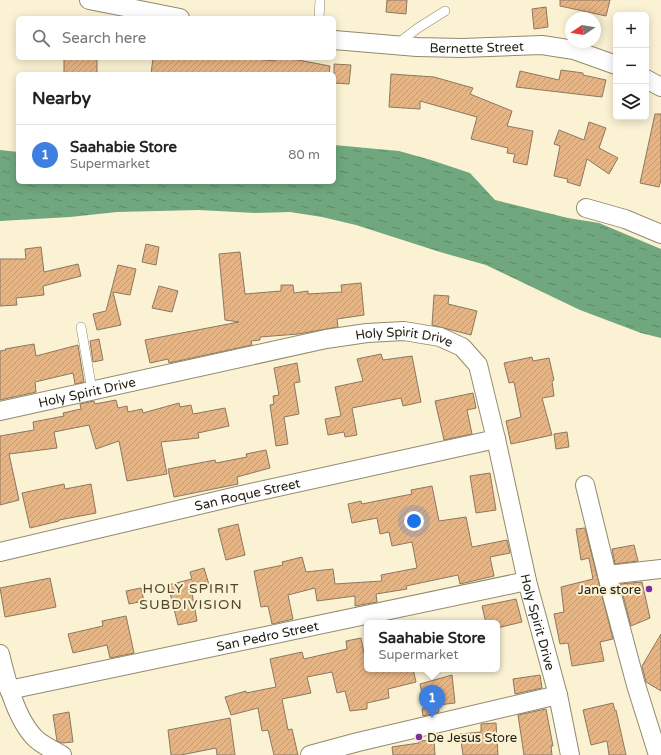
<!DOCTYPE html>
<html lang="en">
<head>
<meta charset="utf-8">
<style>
	body { margin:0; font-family:"Varela Round",sans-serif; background:#f2f2f2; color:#222 }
	.controls { position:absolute; right:12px; top:12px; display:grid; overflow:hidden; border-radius:6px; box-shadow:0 2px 10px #0003 }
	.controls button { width:36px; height:36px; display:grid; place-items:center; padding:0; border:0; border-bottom:1px solid #e0e0e0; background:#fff; color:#222; font:20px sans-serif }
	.compass { position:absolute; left:565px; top:12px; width:36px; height:36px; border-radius:50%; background:#fff; box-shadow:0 2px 10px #0003; rotate:258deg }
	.you { position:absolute; left:414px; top:521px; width:14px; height:14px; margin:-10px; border:3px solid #fff; border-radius:50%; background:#1a73e8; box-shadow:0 0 0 6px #1a73e833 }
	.badge { display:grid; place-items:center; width:26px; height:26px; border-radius:50%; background:#0b8043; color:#fff; font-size:13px; font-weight:700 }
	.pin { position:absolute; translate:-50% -33px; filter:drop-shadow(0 1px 2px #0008) }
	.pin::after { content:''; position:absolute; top:21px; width:14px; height:12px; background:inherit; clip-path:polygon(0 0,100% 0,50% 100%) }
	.popup { position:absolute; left:364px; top:620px; width:136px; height:52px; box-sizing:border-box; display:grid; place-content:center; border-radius:6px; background:#fff; filter:drop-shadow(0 1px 3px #0005); font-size:13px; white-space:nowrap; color:#767676 }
	.popup b { font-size:15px; color:#222 }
	.popup::after { content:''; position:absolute; left:50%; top:100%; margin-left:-8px; border:8px solid transparent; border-top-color:#fff }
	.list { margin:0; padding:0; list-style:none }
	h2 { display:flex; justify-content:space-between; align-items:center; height:52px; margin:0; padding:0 16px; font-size:17px }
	h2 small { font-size:13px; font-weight:400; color:#767676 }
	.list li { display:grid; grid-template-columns:26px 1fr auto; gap:12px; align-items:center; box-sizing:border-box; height:60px; padding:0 16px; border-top:1px solid #e0e0e0 }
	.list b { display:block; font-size:15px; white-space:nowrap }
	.list p { margin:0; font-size:13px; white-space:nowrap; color:#767676 }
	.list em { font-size:13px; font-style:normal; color:#767676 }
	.icon { flex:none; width:22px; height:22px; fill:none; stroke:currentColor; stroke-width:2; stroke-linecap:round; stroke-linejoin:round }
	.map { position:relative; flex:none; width:661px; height:755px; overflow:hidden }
	.search { position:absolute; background:#fff; box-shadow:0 2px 10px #0003; left:16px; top:16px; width:320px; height:44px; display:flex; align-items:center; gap:10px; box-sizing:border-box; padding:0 14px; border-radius:6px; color:#767676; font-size:15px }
	.panel { position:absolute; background:#fff; box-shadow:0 2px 10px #0003; left:16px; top:72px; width:320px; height:112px; border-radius:6px }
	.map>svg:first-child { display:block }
	.water { fill:url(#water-ripples) }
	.building { fill:url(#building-hatch); stroke:#8d7762 }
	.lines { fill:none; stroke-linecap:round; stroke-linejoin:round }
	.lane-casing { stroke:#928a6d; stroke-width:10 }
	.street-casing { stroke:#928a6d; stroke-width:20 }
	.lane { stroke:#fff; stroke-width:9 }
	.street { stroke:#fff; stroke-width:18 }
	.poi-dot { fill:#782ea0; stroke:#faf2d3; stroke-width:1.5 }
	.labels { text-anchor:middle; stroke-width:4; stroke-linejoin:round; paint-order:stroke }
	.street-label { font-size:13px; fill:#232015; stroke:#faf2d3 }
	.poi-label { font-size:13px; fill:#232015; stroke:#faf2d3; text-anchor:end }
	.neighbourhood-label { font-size:14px; letter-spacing:1px; fill:#4e472d; stroke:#faf2d3 }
</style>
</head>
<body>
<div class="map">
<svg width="661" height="755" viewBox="0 0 661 755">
	<defs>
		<pattern id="water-ripples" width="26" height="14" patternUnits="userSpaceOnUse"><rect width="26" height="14" fill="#70a77e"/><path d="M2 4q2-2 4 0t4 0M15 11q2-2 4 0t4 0" fill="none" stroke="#5c8866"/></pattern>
		<pattern id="building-hatch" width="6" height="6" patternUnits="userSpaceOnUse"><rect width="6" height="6" fill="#e6b586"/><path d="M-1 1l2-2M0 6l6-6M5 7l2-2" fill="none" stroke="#c59b73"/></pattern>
	</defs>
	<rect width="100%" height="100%" fill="#faf2d3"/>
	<polygon class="water" points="334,145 399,151 431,160 470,173 495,200 568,218 599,223 661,249 661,338 641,333 580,310 486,265 440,252 356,225 322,217 290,212 255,213 199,210 117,212 70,217 0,221 0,150 18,152 18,182 334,182"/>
	<g class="building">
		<polygon points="387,0 407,0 406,14 386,12"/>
		<polygon points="560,0 610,0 606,16 560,6"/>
		<polygon points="546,7 548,27 534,29 532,9"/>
		<rect x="64" y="58" width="33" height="16"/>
		<polygon points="153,58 244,58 276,61 277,58 298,60 330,66 329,74 151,74"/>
		<polygon points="334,64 351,65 349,84 334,83"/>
		<polygon points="561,70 583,73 583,75 606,80 602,97 516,87 520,71 559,80"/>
		<polygon points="391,74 434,77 473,88 470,94 512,111 507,126 533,131 527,165 513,162 515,154 507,153 508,148 471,139 477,117 420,101 420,109 389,107"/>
		<polygon points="655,114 661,114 661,180 659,187 640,183"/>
		<polygon points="589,122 606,128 599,148 618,158 609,174 587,159 580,186 567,182 568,179 554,176 560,146 554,144 559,130 584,140"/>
		<polygon points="146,244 159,247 156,265 142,262"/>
		<polygon points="41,247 44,272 78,264 81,276 43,286 44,295 16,298 17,305 0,306 0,259 26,259 25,249"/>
		<polygon points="240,252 245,294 281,291 281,285 293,285 294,293 308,291 308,294 342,292 341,285 361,283 364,315 337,319 338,327 298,334 260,337 260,340 251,341 252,345 169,363 168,359 150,363 145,340 239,322 225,320 219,254"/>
		<polygon points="118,265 136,269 130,295 113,292 121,325 97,330 93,314 106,311"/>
		<polygon points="159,286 178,291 172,312 152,308"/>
		<polygon points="434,295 449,296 448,304 477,311 471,335 432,325"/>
		<polygon points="99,339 103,360 93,362 90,341"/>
		<polygon points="34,344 36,356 78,345 84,382 75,384 73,373 35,382 36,392 0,400 0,351 6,350 5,349"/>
		<polygon points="381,354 383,360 412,356 421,402 403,406 401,398 352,408 357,435 345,437 344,432 328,435 325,419 341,416 335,387 363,381 357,359"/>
		<polygon points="532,357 533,361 549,358 554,380 552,381 554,396 542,398 552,435 511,444 506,421 521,417 514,382 509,383 504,363"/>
		<polygon points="297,363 300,382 294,383 299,414 284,417 288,444 276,446 270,405 274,404 273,396 279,395 274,368"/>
		<polygon points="473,393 476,408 467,410 472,434 444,440 435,401"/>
		<polygon points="116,400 118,408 127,406 128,412 142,409 143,413 179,403 180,407 191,405 193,414 225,408 229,426 198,433 199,438 161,442 167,474 127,481 119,441 96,449 89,425 54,432 57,448 9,454 19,500 0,505 0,436 34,430 33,422 64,416 63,413 81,409 80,404 94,401 95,404"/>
		<polygon points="567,432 569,447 556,449 554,434"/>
		<polygon points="266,450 270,468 237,477 238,484 174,497 168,469 215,460 216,463 247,457 246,454"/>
		<polygon points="490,473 496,510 476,513 470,476"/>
		<polygon points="64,484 65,489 91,484 96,513 59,520 59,521 30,528 22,493"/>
		<polygon points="432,486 439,521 466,517 472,547 507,540 510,553 490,557 494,576 460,584 458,575 406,586 407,589 376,594 377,602 355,606 355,596 317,601 315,588 288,595 293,619 272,624 268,606 261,607 254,571 283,565 282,562 302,557 306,572 333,569 335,584 382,581 381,575 417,568 412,542 392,546 389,532 380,534 377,518 352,523 348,504 361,501 362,504 412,494 411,490"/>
		<polygon points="238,524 245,555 226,560 218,529"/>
		<polygon points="585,528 613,639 600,642 604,661 572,666 568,643 560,644 554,614 564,612 561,587 593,579 589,558 581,560 576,529"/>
		<polygon points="634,545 638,561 615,564 612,549"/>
		<polygon points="204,568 210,588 192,593 197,621 178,625 168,585 192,579 190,572"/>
		<polygon points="50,578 56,607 5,617 0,588"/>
		<polygon points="642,582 650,618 631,626 620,584"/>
		<polygon points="141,588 144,601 129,604 126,591"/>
		<polygon points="516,599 522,622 497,628 497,623 486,623 482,606"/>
		<polygon points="126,616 134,653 110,658 107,645 73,653 68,634 103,626 102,621"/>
		<polygon points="661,634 661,691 646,682 642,666"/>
		<polygon points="361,638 365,658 367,657 367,669 413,669 416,682 388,689 389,698 367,703 367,709 350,711 345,691 337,693 332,672 307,677 311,693 282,699 288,730 292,729 298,755 274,755 268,730 262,731 258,708 231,715 225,697 246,691 246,693 276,687 270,659 302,652 304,659 347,649 346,641"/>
		<polygon points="452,675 455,703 438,705 439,712 423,716 422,709 425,708 420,684"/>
		<polygon points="540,675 542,688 515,694 513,679"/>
		<polygon points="613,703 615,711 616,710 626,755 609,755 607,741 591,745 583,710"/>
		<polygon points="546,709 553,746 551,746 552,755 524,755 518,715"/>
		<polygon points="69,712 73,742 62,743 57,741 53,715"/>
		<polygon points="230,718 235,755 217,755 216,748 181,755 171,755 168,730"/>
		<polygon points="496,723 498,755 463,755 460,734 481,732 481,724"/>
		<polygon points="434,740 435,755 393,755 392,747 419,743 419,741"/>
	</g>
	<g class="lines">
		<g class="lane-casing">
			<g id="lane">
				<polyline points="319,18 320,0"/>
				<polyline points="397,44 418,28 445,11"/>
				<polyline points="81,327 92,390"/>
			</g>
		</g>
		<g class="street-casing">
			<g id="street">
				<polyline points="89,0 180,18"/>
				<path id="s1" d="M334 40 417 47 462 48 542 45 574 50 616 65"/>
				<polyline points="646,79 661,87"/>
				<polyline points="586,208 625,219 661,234"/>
				<path id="s2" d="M0 411 326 339 367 333 404 331 440 337 462 347 478 365 496 439 527 581 558 695 570 755"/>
				<polyline points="585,485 613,599 636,685 658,755"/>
				<path id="s3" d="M0 552 237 496 496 439"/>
				<polyline points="607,575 661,569"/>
				<path d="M0 654C6 679 16 720 36 739 44 746 53 750 62 755"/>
				<path id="s4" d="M9 690 527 581"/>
				<polyline points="310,755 358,742 558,695"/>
			</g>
		</g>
		<use href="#lane" class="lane"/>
		<use href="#street" class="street"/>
	</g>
	<g class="poi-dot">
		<circle cx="649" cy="589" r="4"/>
		<circle cx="419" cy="737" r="4"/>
	</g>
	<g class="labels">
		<g class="street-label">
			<text dy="5" stroke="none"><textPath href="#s1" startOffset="143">Bernette Street</textPath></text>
			<text dy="5" stroke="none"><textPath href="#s2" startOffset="413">Holy Spirit Drive</textPath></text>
			<text dy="5" stroke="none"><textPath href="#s2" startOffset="89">Holy Spirit Drive</textPath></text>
			<text dy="5" stroke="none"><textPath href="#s3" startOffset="254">San Roque Street</textPath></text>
			<text dy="5" stroke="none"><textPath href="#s2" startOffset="761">Holy Spirit Drive</textPath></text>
			<text dy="5" stroke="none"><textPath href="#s4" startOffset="264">San Pedro Street</textPath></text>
		</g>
		<g class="poi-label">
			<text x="641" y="594">Jane store</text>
			<text x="427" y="742" text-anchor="start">De Jesus Store</text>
		</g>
		<g class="neighbourhood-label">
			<text x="191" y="593">HOLY SPIRIT<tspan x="191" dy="16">SUBDIVISION</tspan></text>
		</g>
	</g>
</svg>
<div class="controls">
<button>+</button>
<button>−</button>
<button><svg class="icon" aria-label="layers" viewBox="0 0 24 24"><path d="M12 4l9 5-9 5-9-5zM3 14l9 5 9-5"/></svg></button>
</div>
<svg class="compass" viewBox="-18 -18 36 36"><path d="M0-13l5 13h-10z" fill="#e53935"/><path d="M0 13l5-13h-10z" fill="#767676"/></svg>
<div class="you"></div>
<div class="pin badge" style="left:432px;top:718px;background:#3f7fe0">1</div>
<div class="popup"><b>Saahabie Store</b>Supermarket</div>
<div class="search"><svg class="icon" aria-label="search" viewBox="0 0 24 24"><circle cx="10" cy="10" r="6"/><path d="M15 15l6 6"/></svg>Search here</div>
<section class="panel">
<h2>Nearby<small></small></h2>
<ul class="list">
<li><span class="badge" style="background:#3f7fe0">1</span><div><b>Saahabie Store</b><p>Supermarket</p></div><em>80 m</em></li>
</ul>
</section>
</div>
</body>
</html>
